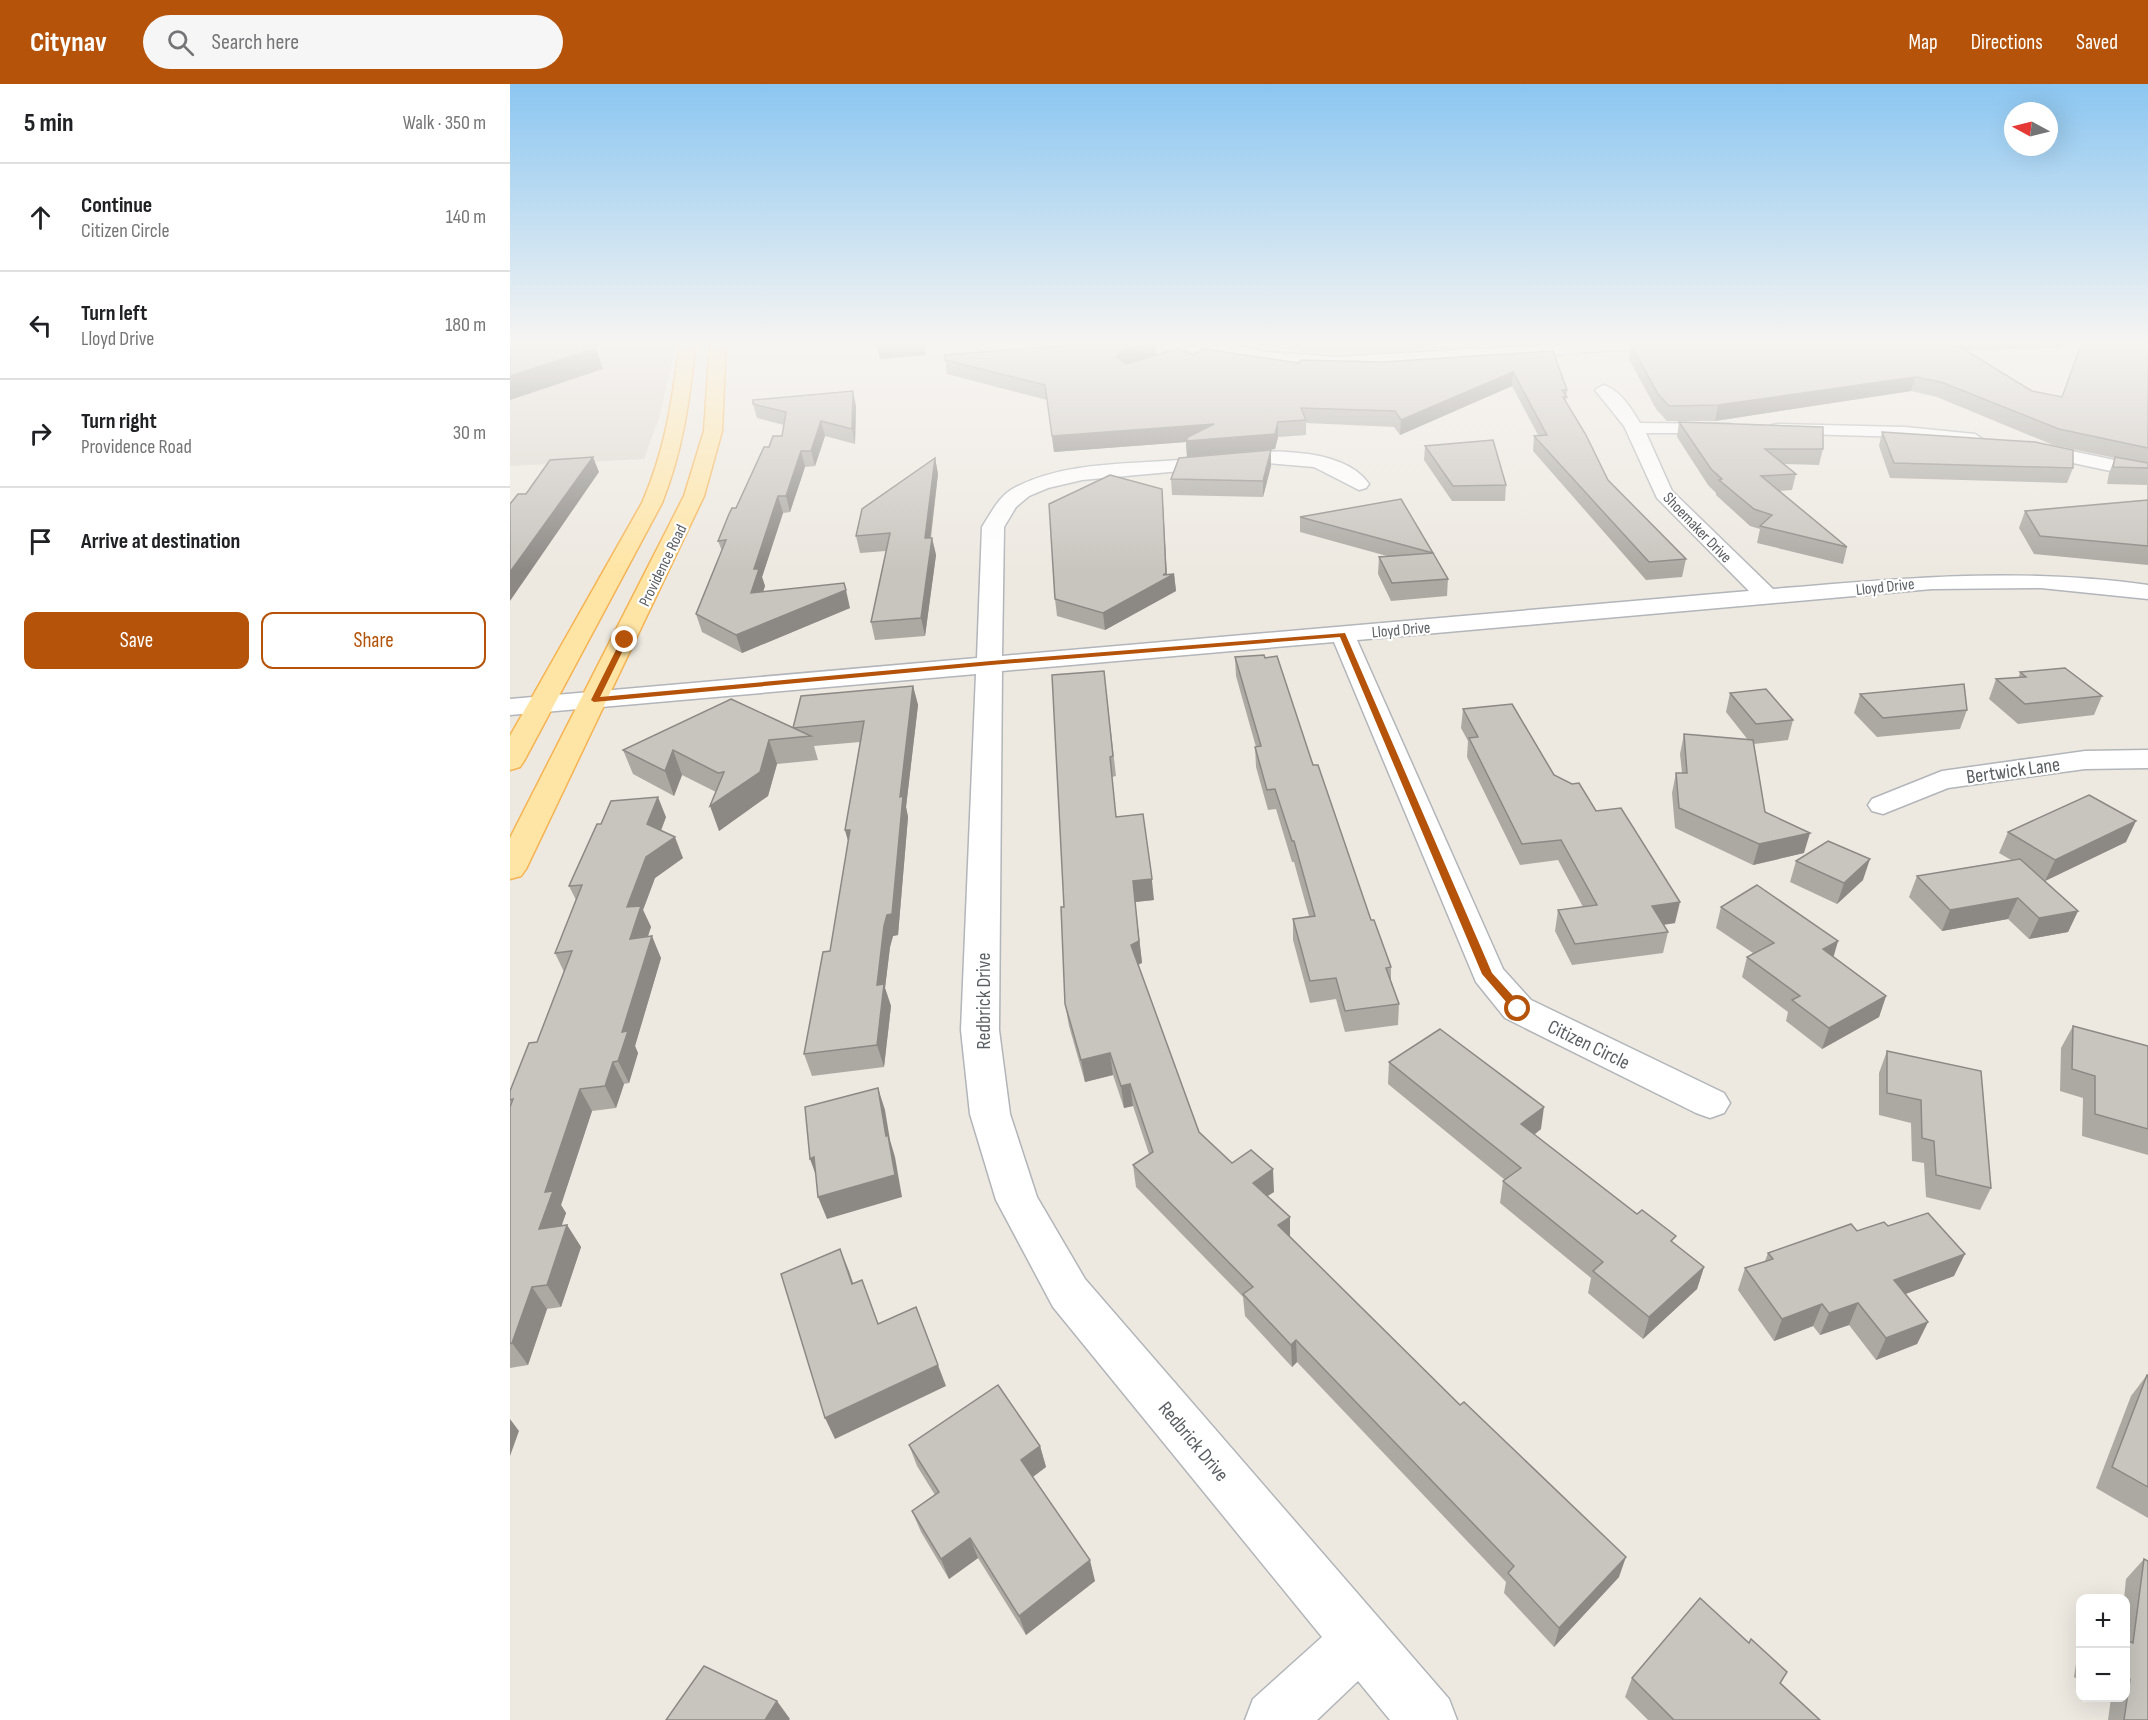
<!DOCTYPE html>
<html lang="en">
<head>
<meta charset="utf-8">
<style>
	body { margin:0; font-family:"Sofia Sans Condensed",sans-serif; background:#f6f6f6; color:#202124 }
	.controls { position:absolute; right:18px; bottom:18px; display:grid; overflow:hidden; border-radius:12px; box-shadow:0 6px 24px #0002 }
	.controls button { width:54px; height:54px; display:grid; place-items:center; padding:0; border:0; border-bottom:2px solid #e0e0e0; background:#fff; color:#202124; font:30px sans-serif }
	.compass { position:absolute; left:1494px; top:18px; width:54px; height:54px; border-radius:50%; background:#fff; box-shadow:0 6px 24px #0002; rotate:277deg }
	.stop { position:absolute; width:18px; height:18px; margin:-14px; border:4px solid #b45309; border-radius:50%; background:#fff }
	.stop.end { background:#b45309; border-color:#fff; box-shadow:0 2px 6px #0008 }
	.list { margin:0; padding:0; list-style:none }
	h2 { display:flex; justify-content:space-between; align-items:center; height:78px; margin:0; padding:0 24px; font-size:26px }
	h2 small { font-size:20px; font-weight:400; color:#757577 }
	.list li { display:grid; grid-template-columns:39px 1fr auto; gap:18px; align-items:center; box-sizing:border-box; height:108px; padding:0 24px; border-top:2px solid #e0e0e0 }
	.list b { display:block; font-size:22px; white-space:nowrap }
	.list p { margin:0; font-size:20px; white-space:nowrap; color:#757577 }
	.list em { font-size:20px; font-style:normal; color:#757577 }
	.actions { display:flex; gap:12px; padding:18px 24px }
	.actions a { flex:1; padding:14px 0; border:2px solid #b45309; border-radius:12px; text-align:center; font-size:21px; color:#b45309 }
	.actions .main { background:#b45309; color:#fff }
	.icon { flex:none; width:33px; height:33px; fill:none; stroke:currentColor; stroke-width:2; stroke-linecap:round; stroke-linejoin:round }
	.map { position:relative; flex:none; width:1638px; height:1636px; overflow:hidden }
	header { display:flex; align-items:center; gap:36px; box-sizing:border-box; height:84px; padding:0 30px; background:#b45309; color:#fff }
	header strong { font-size:28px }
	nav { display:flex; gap:33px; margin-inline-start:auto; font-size:21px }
	.search { width:420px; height:54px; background:#f6f6f6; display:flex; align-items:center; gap:15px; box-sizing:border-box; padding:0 21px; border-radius:33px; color:#757577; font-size:22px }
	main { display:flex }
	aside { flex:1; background:#fff }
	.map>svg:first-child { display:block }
	.education { fill:#ddd8d0 }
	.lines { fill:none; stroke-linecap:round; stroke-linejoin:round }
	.minor-casing { stroke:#b2b5b9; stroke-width:3 }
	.major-casing { stroke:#f6b352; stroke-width:3 }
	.minor { fill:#fff; fill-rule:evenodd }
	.major { fill:#ffe5a5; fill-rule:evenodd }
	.wall { fill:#aca9a3 }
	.shaded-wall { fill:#8c8985 }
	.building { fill:#c8c4be; stroke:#8c8985; stroke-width:1.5 }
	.route { fill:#b45309 }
	.labels { text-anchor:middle; stroke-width:4.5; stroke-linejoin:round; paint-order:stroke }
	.far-street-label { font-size:16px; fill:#5a5f63; stroke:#fff }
	.street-label { font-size:20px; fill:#5a5f63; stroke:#fff }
</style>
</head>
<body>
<header>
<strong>Citynav</strong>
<div class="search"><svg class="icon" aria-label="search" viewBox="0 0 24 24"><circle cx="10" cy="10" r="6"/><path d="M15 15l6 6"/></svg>Search here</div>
<nav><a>Map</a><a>Directions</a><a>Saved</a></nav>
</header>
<main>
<aside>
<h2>5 min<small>Walk · 350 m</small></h2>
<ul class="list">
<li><svg class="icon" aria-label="ahead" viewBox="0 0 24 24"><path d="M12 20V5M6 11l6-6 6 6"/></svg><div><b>Continue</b><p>Citizen Circle</p></div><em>140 m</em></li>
<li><svg class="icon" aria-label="left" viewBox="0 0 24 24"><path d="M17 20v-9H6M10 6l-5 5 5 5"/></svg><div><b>Turn left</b><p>Lloyd Drive</p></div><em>180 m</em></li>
<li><svg class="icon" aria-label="right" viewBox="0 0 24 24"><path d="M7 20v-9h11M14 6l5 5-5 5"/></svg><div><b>Turn right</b><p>Providence Road</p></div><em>30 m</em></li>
<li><svg class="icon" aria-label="arrive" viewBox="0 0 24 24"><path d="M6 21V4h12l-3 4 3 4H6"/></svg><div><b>Arrive at destination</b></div></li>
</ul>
<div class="actions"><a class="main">Save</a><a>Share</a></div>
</aside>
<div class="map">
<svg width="1638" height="1636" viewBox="0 0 1638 1636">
	<rect width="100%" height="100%" fill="#ede9e1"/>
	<g class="education">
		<polygon points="0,258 166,258 150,331 134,375 0,382"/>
		<polygon points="732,258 1049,258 870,269 796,268"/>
	</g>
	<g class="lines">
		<g class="minor-casing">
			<g id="minor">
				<path d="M687 258H712L757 268 826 273 1084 258H1161C1153 267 1104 266 1090 267 992 274 891 287 793 281 771 280 701 273 687 258Z"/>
				<path d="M1093 301C1109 305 1122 325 1130 339L1220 340 1223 344 1220 348 1214 349H1136L1162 407 1263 505C1392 494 1508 483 1638 501V515L1531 504 1422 505 847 556 993 885 1021 916 1214 1009 1220 1019 1214 1029 1200 1034 1186 1029 995 934 966 898 824 558 492 587 489 946 500 1030 527 1113 575 1195 939 1615 947 1636H880L848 1597 807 1636H735L743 1615 812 1553 543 1223 486 1116 460 1030 451 946 466 590 0 631V615L467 574 472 443C481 429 489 412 504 404 557 376 622 381 680 375 716 372 753 364 789 369 813 371 845 379 859 400L856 404 849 406 804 383 758 379 572 396 538 404 519 412 506 423 494 443 492 572 1239 507 1147 414 1114 342 1085 306Z"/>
				<polygon points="1268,340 1395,343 1465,350 1474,356 1465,362 1395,353 1262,349 1259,345 1262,341"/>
				<polygon points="1519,358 1638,383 1638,395 1512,368 1510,364"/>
				<polygon points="1638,666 1638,684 1575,685 1438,704 1373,730 1362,727 1358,721 1362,715 1432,687 1575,667"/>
			</g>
		</g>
		<g class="major-casing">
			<g id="major">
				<path d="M170 258H186C179 317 174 363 152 419L14 677 10 683 0 686V652L132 419C156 364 162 317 170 258Z"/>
				<polygon points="200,258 216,258 212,347 194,412 16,785 11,792 0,795 0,754 174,412 194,347"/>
			</g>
		</g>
		<use href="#minor" class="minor"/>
		<use href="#major" class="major"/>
	</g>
	<g class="wall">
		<polygon points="1161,258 1561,258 1560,262 1457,267 1522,307 1552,313 1638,258 1638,481 1524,470 1509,444 1515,427 1637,417 1637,401 1597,400 1599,389 1605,374 1543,361 1427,313 1401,307 1205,337 1157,337 1146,325 1119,275 1121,261"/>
		<polygon points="1043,267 1057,306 1056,318 1098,396 1176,475 1172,493 1136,496 1023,367 1024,352 1028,351 1002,302 890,351 884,343 796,339 796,351 768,353 765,365 703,371 761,382 753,413 662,411 661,395 677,373 676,358 544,368 537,316 437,290 435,276 646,271 617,280 683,271 789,279 872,278"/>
		<polygon points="243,320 346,322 345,360 315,352 305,382 295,383 280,428 273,429 252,493 255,502 253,508 340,524 232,569 192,548 186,530 212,467 208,457 259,363 272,352 274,341 247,334"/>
		<polygon points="1169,338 1313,365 1309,381 1274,380 1286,390 1282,406 1269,407 1337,463 1333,480 1247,459 1250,445 1240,442 1206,411 1206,409 1198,401 1167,353"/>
		<polygon points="1372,348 1563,384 1557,399 1380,394 1369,362"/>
		<polygon points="915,362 996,401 995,417 942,417 914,376"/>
		<polygon points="425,374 428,390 421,454 422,454 426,471 415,552 365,556 361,538 376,467 350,469 346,452"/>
		<polygon points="790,433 922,469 938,494 937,512 881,517 868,490 869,473 877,472 790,448"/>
		<polygon points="664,490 666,507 595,546 547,532 545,515 657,491"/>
		<polygon points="725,573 803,681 861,836 881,883 881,897 889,920 888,941 835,948 826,915 800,919 783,856 783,835 799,832 784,778 782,778 766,725 758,726 746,683 745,663 746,663 726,592"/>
		<polygon points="594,587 606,692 602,693 606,733 644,816 625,818 632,879 628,881 689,1048 722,1079 764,1108 757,1112 780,1133 780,1153 1109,1493 1044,1563 994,1509 996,1498 787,1278 782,1283 735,1232 733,1213 626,1103 623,1081 639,1070 623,1022 614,1024 603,991 575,998 559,942 555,920 554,823"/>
		<polygon points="1510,588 1592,612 1584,631 1508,640 1479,615 1486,595 1509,593"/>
		<polygon points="403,602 408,621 396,723 398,733 388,851 383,852 380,863 375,904 381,922 374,983 302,992 294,970 320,867 338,757 335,746 350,658 304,662 308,676 267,680 258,712 209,747 206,708 172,691 164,712 123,690 113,666 283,644"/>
		<polygon points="1220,609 1283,636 1278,656 1244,660 1255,728 1294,769 1243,781 1165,744 1162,709 1166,689 1172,689 1170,670 1174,650 1238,656 1216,628"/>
		<polygon points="1350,610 1457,626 1450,645 1367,653 1344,629"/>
		<polygon points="953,625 1044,691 1086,727 1165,839 1153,841 1158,848 1153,869 1062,881 1045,847 1048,826 1073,823 1048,776 1010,781 957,673 958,657 951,644"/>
		<polygon points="156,733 151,747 173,774 145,794 133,826 141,843 137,853 151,874 125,962 128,969 119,999 114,1000 106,1024 82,1027 51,1121 56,1129 51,1142 57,1141 71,1163 51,1223 37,1225 18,1281 0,1284 0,1007 27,958 54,888 45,869 66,816 59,802"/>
		<polygon points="1498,748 1616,758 1535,797 1532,794 1568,827 1558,848 1519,855 1498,835 1432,847 1399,813 1407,792 1501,776 1489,769"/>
		<polygon points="1286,777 1353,796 1327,820 1280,798"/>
		<polygon points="1211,823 1328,857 1323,873 1376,912 1369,933 1312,965 1276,937 1278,928 1232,893 1237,873 1243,869 1206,844"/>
		<polygon points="1563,942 1638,962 1638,1071 1572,1052 1573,1014 1550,1007 1551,964"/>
		<polygon points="1377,967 1481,1104 1470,1126 1416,1113 1414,1079 1402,1077 1401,1039 1369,1031 1369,989"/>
		<polygon points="879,978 1031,1045 1024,1051 1194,1183 1187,1205 1133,1255 1078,1209 1081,1194 990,1119 993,1097 995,1096 878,1000"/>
		<polygon points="1378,1142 1444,1192 1395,1210 1418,1238 1407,1260 1366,1276 1339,1241 1310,1251 1303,1242 1264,1257 1228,1206 1235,1184 1255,1177 1258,1169 1347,1147"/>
		<polygon points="1637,1291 1638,1291 1638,1434 1586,1404 1621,1312"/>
		<polygon points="399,1361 530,1362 536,1383 523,1393 585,1497 516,1551 468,1474 439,1495 411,1448 402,1427 425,1411 407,1382"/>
		<polygon points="1634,1475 1638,1636 1598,1636 1601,1614 1616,1614 1616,1515 1614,1515 1616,1495"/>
		<polygon points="1239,1559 1277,1588 1271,1599 1310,1636 1138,1636 1115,1613 1122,1594"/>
		<polygon points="1570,1559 1570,1597 1564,1593 1569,1560"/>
	</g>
	<g class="shaded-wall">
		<polygon points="84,258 93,285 0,316 0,292"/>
		<polygon points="366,258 414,258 416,271 370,275"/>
		<polygon points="641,258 645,258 646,271 611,282 606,273 610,268"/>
		<polygon points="1003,288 1002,302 890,351 891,336"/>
		<polygon points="1405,293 1401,307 1205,337 1208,321"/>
		<polygon points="343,307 346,322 345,360 342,345"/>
		<polygon points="311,337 315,352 305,382 301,367"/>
		<polygon points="768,338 768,353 765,365 677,373 676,358 544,368 542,352 704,340"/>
		<polygon points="761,366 761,382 753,413 753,397"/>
		<polygon points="291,367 295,383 280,428 276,412"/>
		<polygon points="83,373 89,388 0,517 0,488"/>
		<polygon points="425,374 428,390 418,472 415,454"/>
		<polygon points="268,412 273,429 252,493 255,502 246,527 241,509 244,485"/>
		<polygon points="653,420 657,494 664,490 666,507 595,546 593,529"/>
		<polygon points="422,454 426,471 415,552 411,534"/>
		<polygon points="336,506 340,524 232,569 226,551"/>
		<polygon points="403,602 408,621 396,723 398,733 388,851 383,852 380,863 375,904 381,922 374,983 367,961 367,901 374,842 377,831 390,713"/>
		<polygon points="259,656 267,680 258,712 209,747 200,722"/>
		<polygon points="163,666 172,691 164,712 155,687"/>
		<polygon points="148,713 156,733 145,761 137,740"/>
		<polygon points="1626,737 1616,758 1535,797 1545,776"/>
		<polygon points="335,746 340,746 341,767"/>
		<polygon points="1300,749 1294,769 1243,781 1249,760"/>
		<polygon points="165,753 173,774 145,794 133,826 141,843 130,877 120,855 117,823 136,773"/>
		<polygon points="1360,775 1353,796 1327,820 1334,799"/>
		<polygon points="641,787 644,816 625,818 632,879 623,882 621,861 623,797"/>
		<polygon points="1508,814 1498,835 1432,847 1440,826"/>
		<polygon points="1170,818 1165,839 1137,843 1142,822"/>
		<polygon points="1568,827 1558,848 1519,855 1529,834"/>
		<polygon points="142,852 151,874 125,962 128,969 119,999 108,977 112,948"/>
		<polygon points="1328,857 1322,878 1313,865"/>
		<polygon points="1376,912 1369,933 1312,965 1319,944"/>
		<polygon points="600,969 603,991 575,998 571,976"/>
		<polygon points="103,978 114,1000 106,1024 95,1002"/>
		<polygon points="620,1000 623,1022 614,1024 611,1002"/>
		<polygon points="368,1004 375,1026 380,1056 385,1073 392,1113 317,1135 308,1113 376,1052"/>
		<polygon points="70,1005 82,1027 51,1121 56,1129 43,1167 29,1145 35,1108"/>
		<polygon points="1034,1023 1031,1045 1008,1063 1011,1040"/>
		<polygon points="304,1073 308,1097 300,1075"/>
		<polygon points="763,1085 764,1108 744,1121 743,1099"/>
		<polygon points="780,1133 780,1155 768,1141"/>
		<polygon points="57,1141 71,1163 51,1223 37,1201"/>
		<polygon points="330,1165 339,1187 351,1222 342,1200"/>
		<polygon points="1455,1170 1444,1192 1374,1218 1384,1196"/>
		<polygon points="1194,1183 1187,1205 1133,1255 1139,1233"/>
		<polygon points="22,1203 37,1225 18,1281 2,1259"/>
		<polygon points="1348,1219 1339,1241 1310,1251 1319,1229"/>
		<polygon points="1312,1220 1303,1242 1264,1257 1272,1235"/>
		<polygon points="1418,1238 1407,1260 1366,1276 1376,1254"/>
		<polygon points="786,1256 787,1278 782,1283 781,1261"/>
		<polygon points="428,1281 436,1302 325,1355 315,1334"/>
		<polygon points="0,1335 9,1347 0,1372"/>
		<polygon points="530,1362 536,1383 517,1397 511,1376"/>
		<polygon points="460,1454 468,1474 439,1495 431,1475"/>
		<polygon points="1116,1473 1109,1493 1044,1563 1049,1544"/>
		<polygon points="580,1476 585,1497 516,1551 509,1532"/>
		<polygon points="267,1617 280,1635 279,1636 255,1636"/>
	</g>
	<g class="building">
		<polygon points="0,258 20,259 84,258 86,264 0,292"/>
		<polygon points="602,258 641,258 610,268 606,273 617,280 669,264 683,271 694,265 789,279 791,276 872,278 1043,267 1057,306 1052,306 1057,313 1053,313 1076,351 1098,396 1176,475 1139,478 1024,352 1037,351 1003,288 891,336 885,327 791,324 796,336 768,338 765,350 676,357 678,353 704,340 542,352 535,301 435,276 435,271"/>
		<polygon points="1161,258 1442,258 1522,307 1552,313 1572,258 1638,258 1638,364 1549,345 1431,298 1405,293 1208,321 1159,322 1148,310 1121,261"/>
		<polygon points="343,307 342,345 311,337 301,367 291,367 276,412 268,412 244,485 249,485 241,509 334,499 336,506 226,551 186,530 216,456 208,457 219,430 222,424 226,424 254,363 259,363 263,352 272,352 276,328 243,320 243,316"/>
		<polygon points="1169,338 1313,343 1313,365 1255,365 1286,390 1251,392 1337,463 1250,442 1262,431 1244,425 1209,396 1212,395 1201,385"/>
		<polygon points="1372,348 1525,358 1563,366 1563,384 1384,379"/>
		<polygon points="983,356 996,401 943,402 915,362"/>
		<polygon points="761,366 753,397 661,395 669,374"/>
		<polygon points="83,373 0,488 0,420 8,410 16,410 40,376"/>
		<polygon points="1605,373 1638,379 1638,384 1603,383"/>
		<polygon points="425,374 415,454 422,454 411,534 361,538 380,449 346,452 352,425"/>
		<polygon points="600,391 652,405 656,489 653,491 664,490 593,529 545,515 539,420"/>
		<polygon points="891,415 923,469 790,433"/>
		<polygon points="1638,416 1638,462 1530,452 1515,427"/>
		<polygon points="923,469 938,495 882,499 869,473"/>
		<polygon points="754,571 755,574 767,572 803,681 808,681 861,836 864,836 881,883 876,884 889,920 835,927 826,894 800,897 783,835 805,832 784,757 782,757 765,705 757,706 745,663 751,662 725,573"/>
		<polygon points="1555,584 1592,612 1515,620 1486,595 1516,593 1510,588"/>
		<polygon points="594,587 603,672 600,673 606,733 633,730 641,787 642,795 623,797 629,857 621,861 689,1048 722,1079 741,1066 763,1085 743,1099 780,1133 768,1141 950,1321 954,1318 1116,1473 1049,1544 998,1489 1004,1482 786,1256 781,1261 733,1210 743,1203 623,1081 643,1068 620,1000 611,1002 600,969 571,976 555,920 551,823 554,823 542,591"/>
		<polygon points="1454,600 1457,626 1373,634 1350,610"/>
		<polygon points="403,602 390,713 393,712 382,830 377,831 374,842 367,901 374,900 367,961 294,970 313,868 320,867 340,746 335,746 354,637 283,644 291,612"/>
		<polygon points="1256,605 1283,636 1246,640 1220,609"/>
		<polygon points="221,615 301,652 259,656 250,688 200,722 214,688 208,689 163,666 155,687 113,666"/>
		<polygon points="1002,620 1044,691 1062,700 1069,699 1086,727 1111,724 1170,818 1142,822 1158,848 1065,860 1048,826 1087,821 1051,756 1012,760 959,654 968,653 953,625"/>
		<polygon points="1174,650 1243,656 1255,728 1300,749 1249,760 1169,724 1166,689 1177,689"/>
		<polygon points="1579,711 1626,737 1545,776 1498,748"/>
		<polygon points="148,713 137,740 165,753 136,773 117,823 131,822 120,855 142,852 112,948 118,947 108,977 103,978 95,1002 70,1005 35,1108 43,1107 29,1145 57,1141 37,1201 22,1203 2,1259 0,1260 0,1023 3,1015 0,1016 0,1007 19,959 27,958 62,867 45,869 72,801 59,802 87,740 91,740 101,717"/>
		<polygon points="1318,757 1360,775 1334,799 1286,777"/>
		<polygon points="1510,775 1568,827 1529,834 1508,814 1440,826 1407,792"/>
		<polygon points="1247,801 1328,857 1313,865 1376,912 1319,944 1282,916 1290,912 1237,873 1264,859 1211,823"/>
		<polygon points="1563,942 1638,962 1638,1045 1585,1030 1585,992 1562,985"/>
		<polygon points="930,945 1034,1023 1011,1040 1127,1130 1132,1126 1166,1152 1161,1157 1194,1183 1139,1233 1083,1187 1093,1178 993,1097 1011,1084 879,978"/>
		<polygon points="1377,967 1471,987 1481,1104 1426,1091 1424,1057 1412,1054 1411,1016 1377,1009"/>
		<polygon points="368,1004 376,1052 378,1051 385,1091 308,1113 304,1073 300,1075 295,1023"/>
		<polygon points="1418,1129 1455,1170 1384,1196 1418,1238 1376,1254 1348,1219 1319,1229 1312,1220 1272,1235 1235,1184 1263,1175 1258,1169 1341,1140 1347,1147 1374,1138 1378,1142"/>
		<polygon points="330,1165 342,1200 352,1196 368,1240 406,1223 428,1281 315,1334 271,1190"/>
		<polygon points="1637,1291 1638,1291 1638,1403 1602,1383"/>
		<polygon points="488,1301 530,1362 511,1376 580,1476 509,1532 460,1454 431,1475 402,1427 429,1408 399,1361"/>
		<polygon points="1634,1475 1638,1477 1638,1636 1614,1636 1620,1595 1616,1592 1616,1556 1623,1559"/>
		<polygon points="1190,1514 1239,1559 1241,1555 1277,1588 1270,1599 1310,1636 1164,1636 1122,1594"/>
		<polygon points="194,1582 267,1617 255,1636 156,1636"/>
	</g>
	<linearGradient id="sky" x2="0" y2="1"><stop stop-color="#8bc6f1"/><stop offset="0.53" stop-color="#f7f5f2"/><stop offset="1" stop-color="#f7f5f2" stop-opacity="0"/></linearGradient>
	<rect width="1638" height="488" fill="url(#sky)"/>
	<polygon class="route" points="835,549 982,889 1012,922 1012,927 1004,927 972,890 830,553 481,581 84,618 81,616 111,556 115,554 118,556 90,613 481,577"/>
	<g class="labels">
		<g class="far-street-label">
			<text transform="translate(1188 443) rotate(46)" y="6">Shoemaker Drive</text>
			<text transform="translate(152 481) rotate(-64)" y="6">Providence Road</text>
			<text transform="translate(1375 502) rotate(-6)" y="6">Lloyd Drive</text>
			<text transform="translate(891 545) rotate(-5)" y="6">Lloyd Drive</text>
		</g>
		<g class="street-label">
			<text transform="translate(1503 686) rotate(-8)" y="7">Bertwick Lane</text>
			<text transform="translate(473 917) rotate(-90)" y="7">Redbrick Drive</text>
			<text transform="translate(1079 960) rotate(26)" y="7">Citizen Circle</text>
			<text transform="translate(684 1357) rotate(50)" y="7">Redbrick Drive</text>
		</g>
	</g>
</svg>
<div class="controls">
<button>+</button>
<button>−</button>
</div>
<svg class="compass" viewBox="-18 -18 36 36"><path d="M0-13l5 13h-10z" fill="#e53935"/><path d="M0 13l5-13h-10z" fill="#757577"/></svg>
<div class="stop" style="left:1008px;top:925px"></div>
<div class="stop end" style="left:115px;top:556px"></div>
</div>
</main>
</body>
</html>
